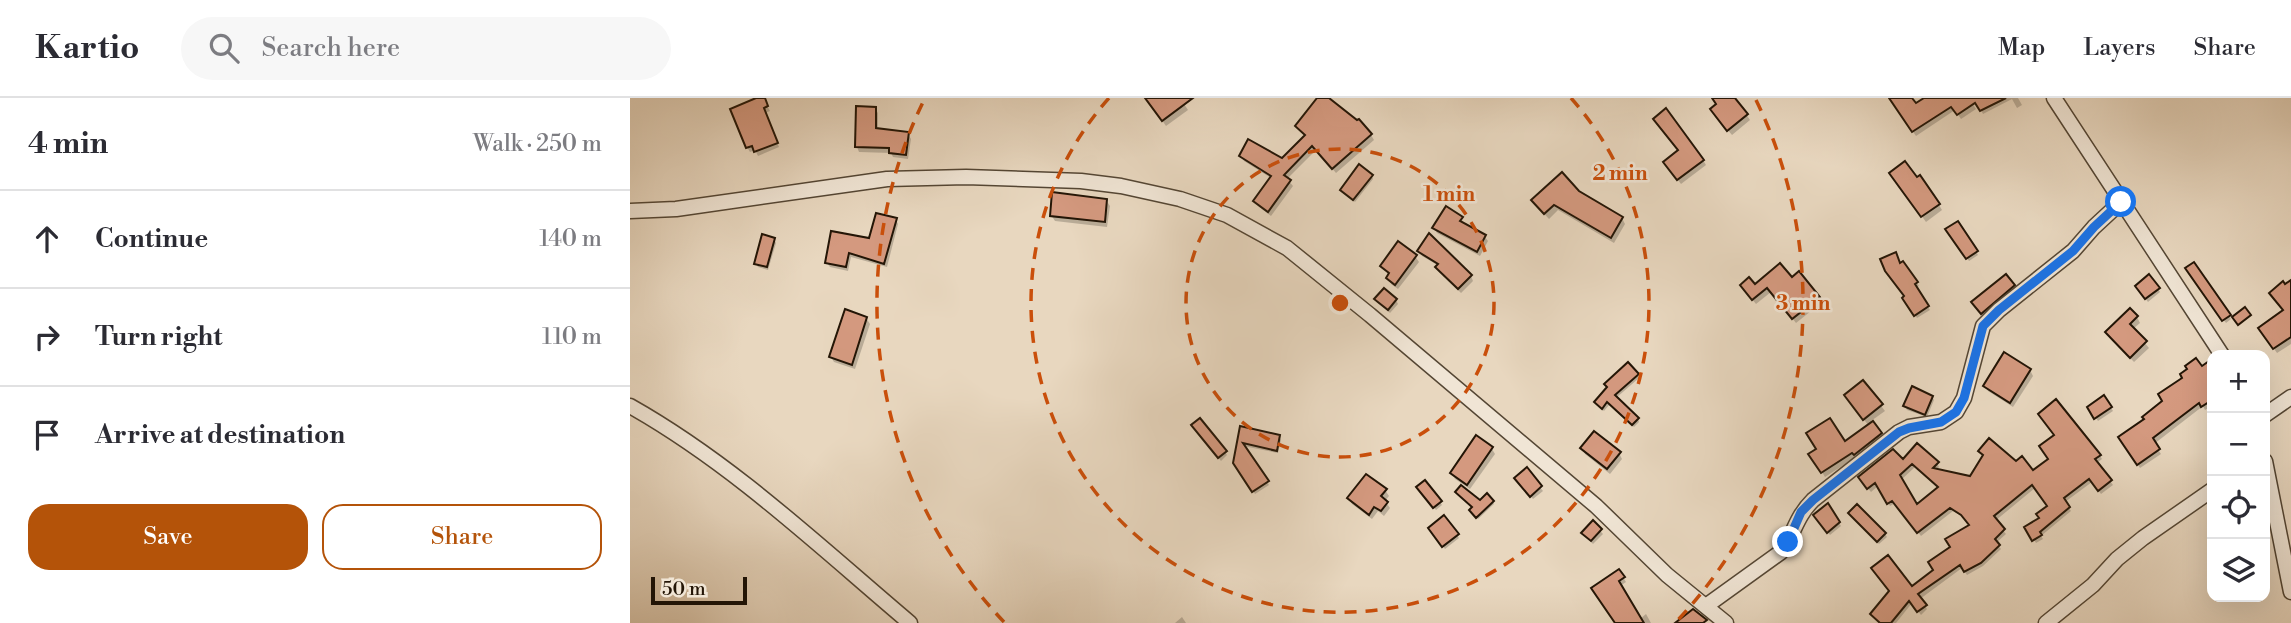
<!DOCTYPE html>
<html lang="en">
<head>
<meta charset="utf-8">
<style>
	body { margin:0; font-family:"Libre Bodoni",serif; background:#f7f7f7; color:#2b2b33 }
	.controls { position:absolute; right:21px; bottom:21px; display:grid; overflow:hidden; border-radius:14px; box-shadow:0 7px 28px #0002 }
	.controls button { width:63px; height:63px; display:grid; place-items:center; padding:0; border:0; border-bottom:2px solid #e1e1e2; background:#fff; color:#2b2b33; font:35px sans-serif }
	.scale { position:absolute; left:21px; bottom:18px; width:96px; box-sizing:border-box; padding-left:7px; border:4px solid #231506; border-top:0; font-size:19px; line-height:24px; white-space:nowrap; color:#231506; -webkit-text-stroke:5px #f0e5d5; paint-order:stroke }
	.stop { position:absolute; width:21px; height:21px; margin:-16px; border:5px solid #1a73e8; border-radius:50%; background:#fff }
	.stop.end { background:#1a73e8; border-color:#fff; box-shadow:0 2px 7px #0008 }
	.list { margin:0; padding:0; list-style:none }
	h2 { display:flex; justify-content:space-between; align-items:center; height:91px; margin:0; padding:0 28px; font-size:30px }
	h2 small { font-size:23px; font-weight:400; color:#7c7c81 }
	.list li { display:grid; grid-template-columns:46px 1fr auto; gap:21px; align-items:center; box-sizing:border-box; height:98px; padding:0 28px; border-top:2px solid #e1e1e2 }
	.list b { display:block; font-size:26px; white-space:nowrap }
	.list em { font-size:23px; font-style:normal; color:#7c7c81 }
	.actions { display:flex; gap:14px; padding:21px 28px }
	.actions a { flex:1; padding:16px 0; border:2px solid #b45309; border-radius:21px; text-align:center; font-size:24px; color:#b45309 }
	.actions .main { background:#b45309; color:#fff }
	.icon { flex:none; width:38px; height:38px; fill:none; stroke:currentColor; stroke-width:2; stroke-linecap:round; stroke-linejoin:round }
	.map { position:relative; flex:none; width:1661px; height:525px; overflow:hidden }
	header { display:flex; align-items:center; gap:42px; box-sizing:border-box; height:98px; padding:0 35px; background:#fff; border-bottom:2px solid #e1e1e2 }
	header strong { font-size:33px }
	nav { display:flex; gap:38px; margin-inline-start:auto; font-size:24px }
	.search { width:490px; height:63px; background:#f7f7f7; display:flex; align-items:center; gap:18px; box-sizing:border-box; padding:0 24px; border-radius:38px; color:#7c7c81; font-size:26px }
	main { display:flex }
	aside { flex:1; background:#fff }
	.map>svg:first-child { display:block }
	.shadow { fill:#0003; fill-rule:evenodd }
	.building { fill:#d4997f; stroke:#231506; stroke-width:2; fill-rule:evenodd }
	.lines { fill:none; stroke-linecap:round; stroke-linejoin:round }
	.minor-casing { stroke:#544634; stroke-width:17 }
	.minor { stroke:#f0e5d5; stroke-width:14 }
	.route { stroke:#1a73e8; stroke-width:9 }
	.ring { fill:none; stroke:#ca4f0b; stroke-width:3.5; stroke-dasharray:12 9 }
	.centre { fill:#ca4f0b; stroke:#f0e5d5; stroke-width:3.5 }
	.ring-label { font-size:21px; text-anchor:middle; font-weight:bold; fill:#ca4f0b; stroke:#f0e5d5; stroke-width:5; stroke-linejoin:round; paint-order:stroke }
</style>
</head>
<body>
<header>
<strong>Kartio</strong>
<div class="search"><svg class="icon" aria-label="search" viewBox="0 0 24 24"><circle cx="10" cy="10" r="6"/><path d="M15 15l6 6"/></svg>Search here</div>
<nav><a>Map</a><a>Layers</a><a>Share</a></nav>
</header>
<main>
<aside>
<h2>4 min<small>Walk · 250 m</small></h2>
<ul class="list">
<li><svg class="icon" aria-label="ahead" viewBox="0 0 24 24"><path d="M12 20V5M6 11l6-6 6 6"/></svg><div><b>Continue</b></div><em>140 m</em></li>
<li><svg class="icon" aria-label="right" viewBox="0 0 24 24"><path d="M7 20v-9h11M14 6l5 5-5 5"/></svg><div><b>Turn right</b></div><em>110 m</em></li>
<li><svg class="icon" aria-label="arrive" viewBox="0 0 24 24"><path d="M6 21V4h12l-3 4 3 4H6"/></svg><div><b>Arrive at destination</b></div></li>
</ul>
<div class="actions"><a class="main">Save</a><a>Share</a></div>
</aside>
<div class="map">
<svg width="1661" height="525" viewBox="0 0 1661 525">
	<rect width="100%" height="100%" fill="#e8d7bf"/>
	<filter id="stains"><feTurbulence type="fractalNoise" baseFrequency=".00286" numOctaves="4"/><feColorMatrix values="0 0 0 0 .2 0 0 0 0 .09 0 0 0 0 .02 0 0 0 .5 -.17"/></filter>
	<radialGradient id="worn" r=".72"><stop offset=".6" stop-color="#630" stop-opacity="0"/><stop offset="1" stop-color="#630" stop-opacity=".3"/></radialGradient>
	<g class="shadow">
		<polygon points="131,0 133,0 140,13 135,15 149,49 128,58 125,52 120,54 117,49"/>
		<polygon points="517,0 550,0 558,12 536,28"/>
		<polygon points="690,0 696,0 741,37 744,42 706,75 686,52 657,81 663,88 641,118 628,108 625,103 641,80 614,63 611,58 652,63 676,39 667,29"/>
		<polygon points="1083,0 1105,0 1120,22 1102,37 1085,17 1088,7"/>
		<polygon points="1267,0 1280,0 1285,8 1297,0 1339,0 1346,11 1331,21 1325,12 1286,38 1265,8"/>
		<polygon points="1350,0 1388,0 1392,7 1387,10 1382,1 1353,16 1346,2"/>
		<polygon points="245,10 248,15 248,32 278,36 281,41 278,61 263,59 261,55 229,54 227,49"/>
		<polygon points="1073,62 1076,67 1051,86 1038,69"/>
		<polygon points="742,78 743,81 725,104 712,92"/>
		<polygon points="1265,81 1309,107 1312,112 1296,124"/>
		<polygon points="948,95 992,120 995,126 984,145 928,112 919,121 907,108"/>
		<polygon points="476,102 480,108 477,129 425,123 421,117"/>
		<polygon points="832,120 833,127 855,139 858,143 850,158 807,135 804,130"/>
		<polygon points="266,122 268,126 257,169 221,159 218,173 200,169 197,165 241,142"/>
		<polygon points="1327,125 1348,157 1339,163 1318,132"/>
		<polygon points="144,141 146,145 138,172 128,169 126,166"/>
		<polygon points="789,153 841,178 843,183 831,195 810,174 809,168 792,158"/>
		<polygon points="785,158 789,164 768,191 761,186 758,180 760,178 752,168"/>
		<polygon points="1564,167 1601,221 1596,225 1558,171"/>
		<polygon points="1270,168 1287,185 1289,188 1285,190 1300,212 1287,220 1274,200 1276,199"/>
		<polygon points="1162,181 1188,200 1191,205 1166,225 1141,194 1126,206 1115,193 1125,188"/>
		<polygon points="1661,184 1661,246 1647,255 1633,235 1655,213 1655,188"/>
		<polygon points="1383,188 1387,194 1355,221 1346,209"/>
		<polygon points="1528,191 1530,194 1518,204 1509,192"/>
		<polygon points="746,201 766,202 768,206 760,215"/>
		<polygon points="1507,219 1510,225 1503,231 1519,250 1504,264 1480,239"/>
		<polygon points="236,220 240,226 225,271 204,264 201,259"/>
		<polygon points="1580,264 1582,268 1582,308 1575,312 1573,308 1524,346 1531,356 1510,370 1490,340 1516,322"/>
		<polygon points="1400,272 1403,278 1383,309 1358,293 1355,288"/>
		<polygon points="1007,277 1009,280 986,300 1008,321 1009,324 1004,329 980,306 974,313 966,305"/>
		<polygon points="1233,284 1255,313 1241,323 1253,341 1228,361 1226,359 1195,379 1181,356 1214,345 1239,328 1219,303"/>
		<polygon points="1302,299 1304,302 1297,319 1277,312 1275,308"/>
		<polygon points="1474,299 1483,313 1468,323 1459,309"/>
		<polygon points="565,330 595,354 597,357 591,363"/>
		<polygon points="612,330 649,339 651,342 648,355 613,348 639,387 625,396 605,365"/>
		<polygon points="952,350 989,355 992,361 980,376 955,356"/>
		<polygon points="862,351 865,356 840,391 825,381 822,375"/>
		<path d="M1350 353 1386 365 1402 374 1470 358 1472 361 1467 365 1483 387 1471 396 1462 384 1435 404 1441 413 1411 438 1413 441 1406 445 1397 429 1411 421 1419 408 1405 390 1365 423 1376 436 1366 445 1371 451 1353 468 1337 477 1332 470 1290 501 1297 511 1291 517 1282 505 1266 525H1250L1242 517 1261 493 1282 490 1305 472 1341 428 1335 420 1323 413 1291 438 1265 405 1260 408 1248 388 1241 394 1232 383 1273 364 1307 365 1309 369 1306 373 1341 379 1355 359ZM1285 369 1310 390 1287 408 1271 382Z"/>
		<polygon points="896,372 913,393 903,401 888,384"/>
		<polygon points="755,392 759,398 755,403 760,410 754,418 748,413 742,421 722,406 719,401"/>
		<polygon points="790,393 810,404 812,407 806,412"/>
		<polygon points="827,394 850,404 863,404 864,406 848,421 843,415 844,410"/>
		<polygon points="1197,407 1211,428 1200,437 1187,421"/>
		<polygon points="1222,419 1255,436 1257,439 1249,446"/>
		<polygon points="963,425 973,436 963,446 955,438"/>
		<polygon points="802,433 827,437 829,440 815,451"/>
		<polygon points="989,473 996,484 990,488 1010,521 1016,516 1021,525 987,525"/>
		<polygon points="552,519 556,525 545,525"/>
	</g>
	<g class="building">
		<polygon points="126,0 135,0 138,8 134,10 148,45 124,54 122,48 116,50 100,11"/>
		<polygon points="515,0 563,0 532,23"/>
		<polygon points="687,0 699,0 727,22 729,21 742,36 702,71 682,48 654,77 661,82 638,114 623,103 641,78 609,58 618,41 652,60 675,37 665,28"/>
		<polygon points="1082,0 1105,0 1118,16 1097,33 1080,11 1086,6"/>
		<polygon points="1259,0 1282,0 1286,5 1294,0 1376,0 1350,13 1345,5 1327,17 1321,9 1282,34"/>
		<polygon points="226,8 246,9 246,30 279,34 276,57 259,55 259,50 225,49"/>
		<polygon points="1036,10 1074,62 1047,82 1033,64 1048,52 1023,21"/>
		<polygon points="1275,63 1287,79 1290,77 1310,106 1291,119 1259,75"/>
		<polygon points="729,66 743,77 723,102 710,92"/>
		<polygon points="932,74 949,93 993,119 981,140 924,107 914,116 901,102"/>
		<polygon points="422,94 477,101 475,124 420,118"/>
		<polygon points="816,108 833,119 830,123 856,137 847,154 802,130"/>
		<polygon points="246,115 267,120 254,166 219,155 216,169 195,165 201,133 239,140"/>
		<polygon points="1328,123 1348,153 1336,161 1315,131"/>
		<polygon points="799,135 842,177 828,191 805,169 808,166 787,153"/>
		<polygon points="132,136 145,140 137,169 124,166"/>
		<polygon points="768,143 787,157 765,187 756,180 759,175 750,168"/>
		<polygon points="1266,154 1270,165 1273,163 1288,184 1285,186 1299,208 1284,218 1272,200 1274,198 1255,173 1250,161"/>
		<polygon points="1564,164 1601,217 1592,223 1555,170"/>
		<polygon points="1150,165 1162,179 1169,173 1190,199 1162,221 1137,190 1122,202 1110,187 1119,179 1125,186"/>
		<polygon points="1376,176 1385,187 1351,216 1341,204"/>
		<polygon points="1519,176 1530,190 1515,201 1505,188"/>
		<polygon points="1661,182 1661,239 1643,251 1628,230 1653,212 1639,195 1653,183 1655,186"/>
		<polygon points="754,190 767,201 758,212 744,201"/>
		<polygon points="1615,209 1621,217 1608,227 1602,219"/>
		<polygon points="1500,210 1508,218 1500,226 1517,243 1500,260 1475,234"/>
		<polygon points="215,211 237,219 222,267 199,259"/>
		<polygon points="1374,254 1401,271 1380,305 1353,288"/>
		<polygon points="1566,260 1572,268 1582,261 1582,302 1571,309 1569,305 1523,340 1530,351 1507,367 1488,339 1514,321 1512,319 1532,303 1528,296 1552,280 1550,276 1557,271 1555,268"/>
		<polygon points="998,264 1009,276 985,297 1009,320 1002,327 977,304 972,311 964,304 977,289 974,286"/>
		<polygon points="1233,282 1253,306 1233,322 1214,297"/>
		<polygon points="1282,288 1303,298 1295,317 1273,308"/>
		<polygon points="1474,297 1482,309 1464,321 1457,309"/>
		<path d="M1426 301 1471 357 1465 361 1482 382 1468 393 1459 381 1434 400 1440 409 1410 434 1412 437 1402 443 1394 429 1409 420 1406 416 1417 408 1402 387 1364 418 1375 431 1365 441 1370 447 1351 465 1334 474 1330 467 1288 496 1297 507 1287 514 1279 503 1261 525H1250L1240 516 1259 493 1241 470 1258 457 1282 488 1303 472 1298 464 1320 449 1315 441 1339 427 1331 417 1320 410 1287 435 1262 403 1257 406 1245 385 1237 391 1228 379 1263 351 1273 361 1287 345 1309 364 1303 370 1340 378 1353 357 1348 353 1359 340 1386 363 1392 358 1403 372 1418 361 1409 348 1424 337 1408 316ZM1282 366 1308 389 1287 406 1270 377Z"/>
		<polygon points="570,320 597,353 588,360 561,327"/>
		<polygon points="1200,320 1215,343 1243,323 1252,335 1224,357 1222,355 1191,375 1178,356 1186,351 1176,335"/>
		<polygon points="610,328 650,337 647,353 613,345 639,383 622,394 603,365"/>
		<polygon points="964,333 991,354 977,371 950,350"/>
		<polygon points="846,337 863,349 837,387 820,375"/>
		<polygon points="897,369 912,388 900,399 884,380"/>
		<polygon points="736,376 757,391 751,398 758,404 751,413 744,409 739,417 717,400"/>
		<polygon points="795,382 812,403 803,410 786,389"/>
		<polygon points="831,387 850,402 857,395 864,403 846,420 839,412 842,409 825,394"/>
		<polygon points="1198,405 1210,424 1197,435 1183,417"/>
		<polygon points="1227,406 1256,435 1247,444 1218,415"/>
		<polygon points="814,417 829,436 812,449 798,430"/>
		<polygon points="963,422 972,431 961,443 951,435"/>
		<polygon points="989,471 995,479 989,483 1014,525 985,525 961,490"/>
		<polygon points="1063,511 1077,522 1073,525 1045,525"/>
	</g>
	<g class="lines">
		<g class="minor-casing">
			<g id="minor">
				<polyline points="1424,0 1592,257"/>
				<polyline points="0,113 46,111 257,81 336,79 451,83 491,88 550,101 597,117 657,150 740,217 966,408 1037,477 1096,525"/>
				<path d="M0 308C103 366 190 449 280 525"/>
				<polyline points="1635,317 1661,299"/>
				<polyline points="1635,363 1661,494"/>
				<path d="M1076 508 1151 454C1165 435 1165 420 1183 402L1269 334 1279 329 1311 324 1326 314 1334 300 1353 228 1369 212 1443 153 1464 129 1491 104"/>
				<polyline points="1416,525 1463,487 1487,461 1513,440 1582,392"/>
			</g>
		</g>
		<use href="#minor" class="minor"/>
	</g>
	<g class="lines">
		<polyline class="route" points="1158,444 1171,414 1183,402 1269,334 1279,330 1311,324 1326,314 1334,300 1353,228 1369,212 1443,153 1464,129 1491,104"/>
	</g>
	<g class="ring">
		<circle cx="710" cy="205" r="154"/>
		<path d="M941 0A309 309 0 1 1 479 0"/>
		<path d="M374 524A463 463 0 0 1 294 2M1126 2A463 463 0 0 1 1046 524"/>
	</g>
	<circle cx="710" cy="205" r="10" class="centre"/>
	<g class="ring-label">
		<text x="990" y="82">2 min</text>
		<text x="819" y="103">1 min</text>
		<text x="1173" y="212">3 min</text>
	</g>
	<rect width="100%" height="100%" filter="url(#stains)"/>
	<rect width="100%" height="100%" fill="url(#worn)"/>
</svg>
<div class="controls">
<button>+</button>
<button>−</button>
<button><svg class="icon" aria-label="locate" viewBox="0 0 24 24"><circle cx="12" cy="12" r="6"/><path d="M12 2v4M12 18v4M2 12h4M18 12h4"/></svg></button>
<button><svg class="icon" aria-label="layers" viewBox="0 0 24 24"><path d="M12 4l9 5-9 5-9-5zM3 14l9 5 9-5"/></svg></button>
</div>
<div class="scale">50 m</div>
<div class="stop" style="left:1491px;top:104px"></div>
<div class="stop end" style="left:1158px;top:444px"></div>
</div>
</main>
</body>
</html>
